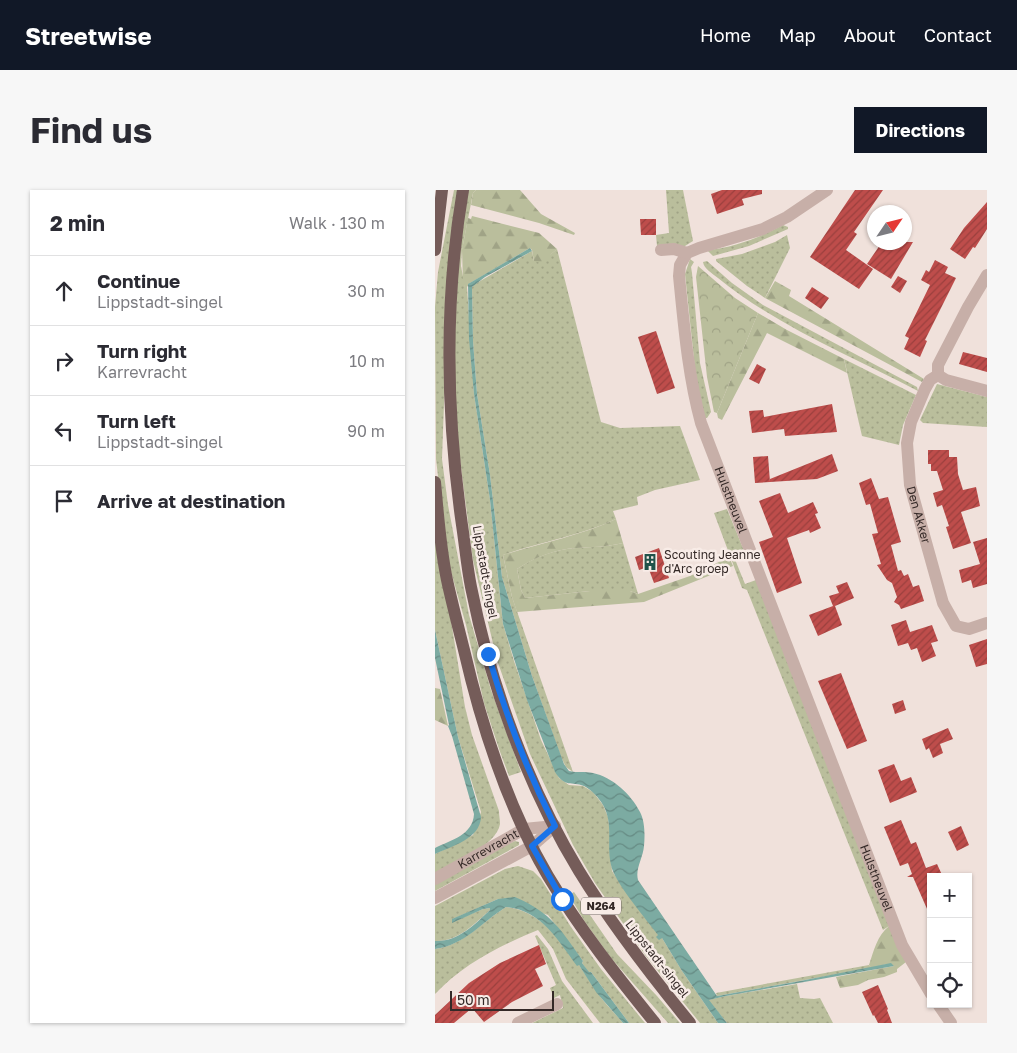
<!DOCTYPE html>
<html lang="en">
<head>
<meta charset="utf-8">
<style>
	body { margin:0; font-family:"Golos Text",sans-serif; background:#f7f7f7; color:#2b2b33 }
	.controls { position:absolute; right:15px; bottom:15px; display:grid; overflow:hidden; border-radius:0px; box-shadow:0 1px 4px #0004 }
	.controls button { width:45px; height:45px; display:grid; place-items:center; padding:0; border:0; border-bottom:1px solid #e1e1e2; background:#fff; color:#2b2b33; font:25px sans-serif }
	.compass { position:absolute; left:432px; top:15px; width:45px; height:45px; border-radius:50%; background:#fff; box-shadow:0 1px 4px #0004; rotate:55deg }
	.scale { position:absolute; left:15px; bottom:12px; width:104px; box-sizing:border-box; padding-left:5px; border:2px solid #342927; border-top:0; font-size:14px; line-height:18px; white-space:nowrap; color:#342927; -webkit-text-stroke:4px #f8ece7; paint-order:stroke }
	.stop { position:absolute; width:15px; height:15px; margin:-11px; border:4px solid #1a73e8; border-radius:50%; background:#fff }
	.stop.end { background:#1a73e8; border-color:#fff; box-shadow:0 1px 5px #0008 }
	.list { margin:0; padding:0; list-style:none }
	h2 { display:flex; justify-content:space-between; align-items:center; height:65px; margin:0; padding:0 20px; font-size:21px }
	h2 small { font-size:16px; font-weight:400; color:#7c7c81 }
	.list li { display:grid; grid-template-columns:32px 1fr auto; gap:15px; align-items:center; box-sizing:border-box; height:70px; padding:0 20px; border-top:1px solid #e1e1e2 }
	.list b { display:block; font-size:19px; white-space:nowrap }
	.list p { margin:0; font-size:16px; white-space:nowrap; color:#7c7c81 }
	.list em { font-size:16px; font-style:normal; color:#7c7c81 }
	.icon { flex:none; width:28px; height:28px; fill:none; stroke:currentColor; stroke-width:2; stroke-linecap:round; stroke-linejoin:round }
	.map { position:relative; flex:none; width:552px; height:833px; overflow:hidden; border-radius:0px }
	header { display:flex; align-items:center; gap:30px; box-sizing:border-box; height:70px; padding:0 25px; background:#111827; color:#fff }
	header strong { font-size:24px }
	nav { display:flex; gap:28px; margin-inline-start:auto; font-size:18px }
	.intro { display:flex; align-items:center; justify-content:space-between; box-sizing:border-box; height:120px; padding:0 30px }
	h1 { margin:0; font-size:35px }
	.button { padding:12px 22px; border-radius:0px; background:#111827; color:#fff; font-size:18px; font-weight:700 }
	main { display:flex; gap:30px; padding:0 30px }
	aside { flex:1; background:#fff; border-radius:0px; box-shadow:0 1px 4px #0004 }
	.map>svg:first-child { display:block }
	.grass { fill:url(#grass-dots) }
	.forest { fill:url(#forest-firs) }
	.park { fill:url(#park-crowns) }
	.water { fill:url(#water-waves) }
	.building { fill:url(#building-hatch) }
	.lines { fill:none; stroke-linecap:round; stroke-linejoin:round }
	.minor { stroke:#c7afa8; stroke-width:12 }
	.tertiary { stroke:#c7afa8; stroke-width:12 }
	.primary { stroke:#755c59; stroke-width:12 }
	.route { stroke:#1a73e8; stroke-width:6 }
	.labels { text-anchor:middle; stroke-width:5; stroke-linejoin:round; paint-order:stroke }
	.shield { fill:#f8ece7; stroke:#6f6461; stroke-width:1 }
	.shield-label { font-size:11px; font-weight:bold; fill:#342927 }
	.street-label { font-size:12px; fill:#342927; stroke:#f8ece7 }
	.poi-label { font-size:12px; fill:#342927; stroke:#f8ece7; text-anchor:start }
</style>
</head>
<body>
<header>
<strong>Streetwise</strong>
<nav><a>Home</a><a>Map</a><a>About</a><a>Contact</a></nav>
</header>
<div class="intro"><h1>Find us</h1><a class="button">Directions</a></div>
<main>
<aside>
<h2>2 min<small>Walk · 130 m</small></h2>
<ul class="list">
<li><svg class="icon" aria-label="ahead" viewBox="0 0 24 24"><path d="M12 20V5M6 11l6-6 6 6"/></svg><div><b>Continue</b><p>Lippstadt-singel</p></div><em>30 m</em></li>
<li><svg class="icon" aria-label="right" viewBox="0 0 24 24"><path d="M7 20v-9h11M14 6l5 5-5 5"/></svg><div><b>Turn right</b><p>Karrevracht</p></div><em>10 m</em></li>
<li><svg class="icon" aria-label="left" viewBox="0 0 24 24"><path d="M17 20v-9H6M10 6l-5 5 5 5"/></svg><div><b>Turn left</b><p>Lippstadt-singel</p></div><em>90 m</em></li>
<li><svg class="icon" aria-label="arrive" viewBox="0 0 24 24"><path d="M6 21V4h12l-3 4 3 4H6"/></svg><div><b>Arrive at destination</b></div></li>
</ul>
</aside>
<div class="map">
<svg width="552" height="833" viewBox="0 0 552 833">
	<defs>
		<pattern id="grass-dots" width="8" height="8" patternUnits="userSpaceOnUse" patternTransform="scale(1.25)"><rect width="8" height="8" fill="#babe9c"/><path d="M2 2h.1M6 6h.1" fill="none" stroke="#a0a386" stroke-width="1.8" stroke-linecap="round"/></pattern>
		<pattern id="forest-firs" width="22" height="20" patternUnits="userSpaceOnUse" patternTransform="scale(1.25)"><rect width="22" height="20" fill="#babe9c"/><path d="M5 1l3.5 6h-7zM16 11l3.5 6h-7z" fill="#a0a386"/></pattern>
		<pattern id="park-crowns" width="20" height="18" patternUnits="userSpaceOnUse" patternTransform="scale(1.25)"><rect width="20" height="18" fill="#babe9c"/><path d="M2 6a3 3 0 1 1 6 0M12 15a3 3 0 1 1 6 0" fill="none" stroke="#a0a386"/></pattern>
		<pattern id="water-waves" width="16" height="10" patternUnits="userSpaceOnUse" patternTransform="scale(1.25)"><rect width="16" height="10" fill="#7caba2"/><path d="M0 5q4-4 8 0t8 0" fill="none" stroke="#668b84"/></pattern>
		<pattern id="building-hatch" width="6" height="6" patternUnits="userSpaceOnUse" patternTransform="scale(1.25)"><rect width="6" height="6" fill="#be4d4b"/><path d="M-1 1l2-2M0 6l6-6M5 7l2-2" fill="none" stroke="#9b403e"/></pattern>
	</defs>
	<rect width="100%" height="100%" fill="#f0e1db"/>
	<g class="grass">
		<polygon points="19,0 24,0 10,186 7,269 13,315 34,425 56,500 86,582 74,586 64,559 49,513 31,435 13,371 1,269 0,117 3,82"/>
		<polygon points="32,0 41,0 38,3 27,60 26,76 30,97 32,97 39,204 55,310 68,434 79,471 106,550 124,588 134,595 148,596 158,602 168,615 173,627 175,643 175,663 177,681 199,713 224,745 222,747 227,748 247,781 283,833 265,833 210,765 160,693 138,655 95,564 62,470 38,370 20,231 20,103"/>
		<polygon points="231,0 248,0 258,51 250,56 222,56 221,45 234,43"/>
		<path d="M348 35 353 37V39L314 56 278 66 272 60C299 58 325 47 348 35Z"/>
		<polygon points="352,45 355,58 330,108 312,96 281,71 281,69 307,64 340,52"/>
		<path d="M122 59 166 232 185 238 245 236 265 290 220 300 202 307 203 315 178 321 181 329C145 346 105 352 68 365L77 407 138 582 131 577 126 567 97 486 67 387 55 285 42 204 38 151 37 97 40 94 97 61 99 71 116 64Z"/>
		<polygon points="255,69 259,72 256,77 257,83 265,173 276,222 272,228 269,228 262,198 250,84"/>
		<path d="M272 71 297 93 328 115 482 197 483 201C416 166 342 136 283 88 277 83 269 79 268 72Z"/>
		<polygon points="409,169 481,205 468,235 464,255 427,246"/>
		<polygon points="502,194 552,207 552,237 488,233 485,230"/>
		<polygon points="292,319 310,363 299,367 310,394 321,390 454,736 448,740 312,400 307,398 279,323"/>
		<path d="M0 332 30 517 37 545 64 621C64 625 65 630 65 634 62 655 17 675 0 685V664L38 645 46 622 23 547 0 440Z"/>
		<path d="M188 353 203 404 195 401H155L90 408 86 400 82 379C98 368 120 359 141 358 157 357 172 357 188 353Z"/>
		<polygon points="80,651 84,652 84,655 0,701 0,693 58,661"/>
		<path d="M83 676 98 681 106 689 136 737 166 779 210 833H194L156 782 154 783 147 773 148 771 113 725 63 709 18 729 17 732 48 719 55 718V720C39 734 23 752 0 751V716L70 679Z"/>
		<polygon points="139,702 182,764 222,806 245,833 233,833 176,768 150,732 134,705"/>
		<path d="M71 717C113 721 139 768 161 800 168 812 179 822 188 833H165L131 789 118 759 103 740C66 755 28 774 0 804V759C29 755 47 732 71 717Z"/>
		<polygon points="102,745 113,759 127,791 158,833 97,833 128,818 125,805 119,808 115,798 121,795 100,746"/>
		<polygon points="434,775 436,778 282,806 281,803"/>
		<polygon points="362,794 365,808 379,809 385,808 398,833 292,833 273,810 291,806"/>
	</g>
	<g class="forest">
		<polygon points="41,0 85,0 106,24 140,43 139,45 104,33 36,15 38,3"/>
		<polygon points="37,26 104,43 122,59 106,73 99,71 97,60 95,58 35,93 32,97 30,97 28,93 27,60 33,28 36,29"/>
		<polygon points="340,91 356,100 354,106 489,189 487,192 330,108"/>
		<polygon points="323,123 352,140 409,169 412,183 332,143 287,230 283,228 282,223"/>
		<path d="M181 329 188 353C172 357 157 357 141 358 120 359 99 368 82 379L86 400 90 408 155 401H195L203 404 255 386 288 370 295 369 298 376 209 412 82 422 77 407 68 365C105 353 145 346 181 329Z"/>
		<polygon points="0,498 5,499 13,536 0,530"/>
		<path d="M454 736 471 772 462 779V782L449 787 433 790 423 795 405 798 401 787 459 776 452 774 436 778 434 775C439 760 442 746 454 736Z"/>
	</g>
	<polygon class="park" points="263,76 300,108 323,123 282,223 279,222 272,187 261,87"/>
	<g class="water">
		<path d="M95 58 97 61 50 87 37 97 38 151 42 204 55 285 67 387 97 486 129 574 134 581C142 583 150 581 158 583 177 587 196 604 205 622 210 631 210 646 209 656 208 668 200 679 203 690L282 806 365 791 456 773 459 776 291 806 274 810 292 833H283L247 781 227 748 224 750 221 747 223 745C212 730 179 692 176 675 171 655 179 634 168 615 164 608 157 600 149 596 136 591 130 598 120 582L92 510 68 434 55 310 39 204 34 149 33 94Z"/>
		<path d="M0 440 23 547 46 627C45 649 17 656 0 664V658C16 650 38 645 39 624L17 546 13 536 14 535 0 468Z"/>
		<path d="M80 707C117 723 126 740 148 771L147 773 154 782H156L194 833H188L161 802 144 775 142 776C123 750 106 720 71 717 47 732 30 755 0 759V751C23 752 39 735 55 720V718L48 719 17 733V729L63 709Z"/>
	</g>
	<g class="building">
		<polygon points="287,0 327,0 327,4 307,9 309,15 282,24 276,4"/>
		<polygon points="420,0 448,0 419,42 422,44 411,60 438,79 424,99 375,67"/>
		<polygon points="552,12 552,39 540,58 538,57 530,69 515,59 529,38"/>
		<polygon points="205,29 221,29 221,45 206,45"/>
		<polygon points="447,52 478,52 456,89 432,74"/>
		<polygon points="500,70 513,77 510,83 521,88 490,150 492,151 485,167 469,159 474,148 470,146 495,95 486,90 491,80 494,82"/>
		<polygon points="463,86 472,91 465,103 456,97"/>
		<polygon points="377,97 394,108 386,119 370,108"/>
		<polygon points="221,141 240,198 222,204 203,147"/>
		<polygon points="528,162 552,168 552,182 524,174"/>
		<polygon points="322,174 331,179 324,194 314,189"/>
		<polygon points="397,214 402,242 350,246 349,239 317,243 314,221 328,220 329,227"/>
		<polygon points="493,260 514,260 514,267 522,267 523,284 528,300 541,297 545,316 526,322 536,353 518,359 511,337 514,336 507,315 502,317 498,303 508,300 502,281 496,281 496,274 493,274"/>
		<polygon points="397,264 403,281 382,289 335,292 335,289"/>
		<polygon points="333,266 335,292 320,293 318,267"/>
		<polygon points="436,288 444,309 453,307 466,352 456,355 463,381 466,380 469,386 473,384 478,397 484,395 489,411 466,419 464,415 459,412 462,407 457,393 452,390 442,375 446,374 437,344 443,343 435,314 431,315 424,293"/>
		<polygon points="345,303 353,323 378,312 383,323 380,324 386,338 375,343 374,340 352,348 367,393 342,403 324,352 338,347 324,311"/>
		<polygon points="552,348 552,394 538,398 536,390 527,393 524,380 545,374 538,352"/>
		<polygon points="224,358 234,388 219,393 213,377 204,380 200,367"/>
		<polygon points="412,392 419,408 400,416 407,435 383,446 374,425 398,416 394,406 404,403 401,396"/>
		<polygon points="471,430 475,442 497,435 503,451 496,453 501,466 487,472 482,458 476,460 473,453 463,456 456,435"/>
		<polygon points="552,449 552,474 541,477 534,455"/>
		<polygon points="406,483 432,551 412,559 383,491"/>
		<polygon points="468,510 471,520 460,524 457,514"/>
		<polygon points="513,538 518,549 505,554 508,563 498,568 494,558 491,560 487,549"/>
		<polygon points="459,574 466,591 476,587 482,602 455,613 443,580"/>
		<polygon points="466,630 476,654 481,652 491,678 502,674 508,687 496,687 496,728 478,687 472,687 477,684 473,673 465,676 449,637"/>
		<polygon points="526,636 534,655 522,661 513,642"/>
		<polygon points="104,755 111,774 100,779 108,796 77,812 49,832 37,818 19,833 0,833 0,825 34,793 65,773"/>
		<polygon points="443,795 453,819 452,820 457,833 443,833 439,825 438,826 427,802"/>
	</g>
	<g class="lines">
		<g class="minor">
			<path id="s1" d="M392 0 352 27 328 39 264 58 252 63 245 75 244 86C249 136 253 185 266 233L467 755 496 804"/>
			<polyline points="226,60 239,59 252,63"/>
			<path id="s2" d="M503 185 495 190 490 199 476 232 472 253 475 295 508 413 521 436 534 439 552 433"/>
			<polyline points="503,185 503,175 533,117 552,85"/>
			<polyline points="503,185 511,190 552,201"/>
			<polyline points="503,814 516,833"/>
			<polyline points="83,833 122,814"/>
		</g>
		<g class="tertiary">
			<path id="s3" d="M0 689 89 639 120 636"/>
			<polyline points="0,708 97,656 120,636"/>
		</g>
		<g class="primary">
			<path d="M28 0C9 111 11 223 27 335 30 355 32 377 36 397 55 494 93 597 144 681 177 735 215 784 255 833"/>
			<polyline points="0,60 7,0"/>
			<path d="M0 292C3 324 5 357 12 390 17 413 23 436 29 460 47 538 72 616 113 686 144 738 182 786 220 833"/>
		</g>
	</g>
	<g class="lines">
		<path class="route" d="M53 464C70 523 92 581 120 636L97 656 127 709"/>
	</g>
	<defs>
		<g id="building-bare" transform="scale(1.35)"><path d="M-4-6H4V6H1V3H-1V6H-4ZM-2.5-4.3h1.7v1.8h-1.7ZM.8-4.3h1.7v1.8H.8ZM-2.5-1h1.7V.8h-1.7ZM.8-1h1.7V.8H.8Z" fill="#20524a" stroke="#f8ece7" stroke-width="2.5" paint-order="stroke"/></g>
	</defs>
	<g fill-rule="evenodd">
		<use href="#building-bare" x="215" y="372"/>
	</g>
	<g class="labels">
		<rect class="shield" x="146" y="707.5" width="40" height="17" rx="4"/>
		<g class="shield-label">
			<text x="166" y="720">N264</text>
		</g>
		<g class="street-label">
			<text dy="4" stroke="none"><textPath href="#s1" startOffset="411">Hulstheuvel</textPath></text>
			<text dy="4" stroke="none"><textPath href="#s2" startOffset="150">Den Akker</textPath></text>
			<text transform="translate(50 382) rotate(80)" y="4">Lippstadt-singel</text>
			<text dy="4" stroke="none"><textPath href="#s3" startOffset="61">Karrevracht</textPath></text>
			<text dy="4" stroke="none"><textPath href="#s1" startOffset="816">Hulstheuvel</textPath></text>
			<text transform="translate(222 769) rotate(52)" y="4">Lippstadt-singel</text>
		</g>
		<g class="poi-label">
			<text x="229" y="369">Scouting Jeanne<tspan x="229" dy="14">d'Arc groep</tspan></text>
		</g>
	</g>
</svg>
<div class="controls">
<button>+</button>
<button>−</button>
<button><svg class="icon" aria-label="locate" viewBox="0 0 24 24"><circle cx="12" cy="12" r="6"/><path d="M12 2v4M12 18v4M2 12h4M18 12h4"/></svg></button>
</div>
<svg class="compass" viewBox="-18 -18 36 36"><path d="M0-13l5 13h-10z" fill="#e53935"/><path d="M0 13l5-13h-10z" fill="#7c7c81"/></svg>
<div class="scale">50 m</div>
<div class="stop" style="left:127px;top:709px"></div>
<div class="stop end" style="left:53px;top:464px"></div>
</div>
</main>
</body>
</html>
